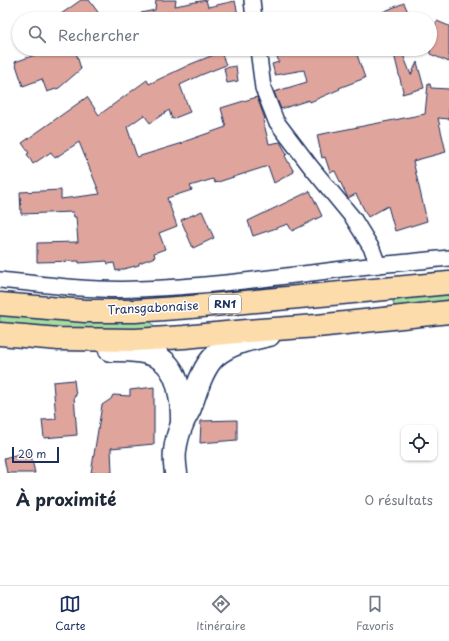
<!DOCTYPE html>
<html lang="fr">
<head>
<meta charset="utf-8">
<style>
	body { margin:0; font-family:"Playpen Sans",sans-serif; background:#f6f6f7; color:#1f2937 }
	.controls { position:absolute; right:12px; bottom:12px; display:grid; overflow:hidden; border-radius:8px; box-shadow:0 1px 3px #0004 }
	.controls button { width:36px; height:36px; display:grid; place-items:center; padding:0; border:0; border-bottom:1px solid #e0e1e3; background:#fff; color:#1f2937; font:20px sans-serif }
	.scale { position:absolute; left:12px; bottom:10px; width:47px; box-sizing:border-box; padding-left:4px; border:2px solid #1b2f5e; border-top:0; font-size:11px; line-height:14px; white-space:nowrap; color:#1b2f5e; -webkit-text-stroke:3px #fff; paint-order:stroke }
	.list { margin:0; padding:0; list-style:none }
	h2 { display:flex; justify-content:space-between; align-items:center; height:52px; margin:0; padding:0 16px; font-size:17px }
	h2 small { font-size:13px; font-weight:400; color:#747a83 }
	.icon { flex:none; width:22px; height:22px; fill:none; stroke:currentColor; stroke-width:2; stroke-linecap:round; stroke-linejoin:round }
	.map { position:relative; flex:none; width:449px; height:473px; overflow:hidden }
	.search { position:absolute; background:#fff; box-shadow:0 1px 3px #0004; left:12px; right:12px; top:12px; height:44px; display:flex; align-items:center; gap:10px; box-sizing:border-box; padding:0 14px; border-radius:22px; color:#747a83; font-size:15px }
	.sheet { height:112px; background:#fff }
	nav { display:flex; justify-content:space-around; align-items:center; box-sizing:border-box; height:56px; border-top:1px solid #e0e1e3; background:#fff; font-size:11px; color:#747a83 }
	nav a { display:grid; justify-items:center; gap:2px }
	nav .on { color:#1b2f5e }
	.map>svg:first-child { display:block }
	.green { fill:#a6dca0; stroke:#60867f }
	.building { fill:#dfa59c; stroke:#1b2f5e }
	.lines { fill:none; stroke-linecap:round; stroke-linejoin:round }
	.street-casing { stroke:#1b2f5e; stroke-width:18 }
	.secondary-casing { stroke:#1b2f5e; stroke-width:25 }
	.highway-casing { stroke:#1b2f5e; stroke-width:25 }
	.street { stroke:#fff; stroke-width:15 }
	.secondary { stroke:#fff; stroke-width:22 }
	.highway { stroke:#fddcac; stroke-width:22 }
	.labels { text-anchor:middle; stroke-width:3; stroke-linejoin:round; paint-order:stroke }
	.shield { fill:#fff; stroke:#5f6d8e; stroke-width:1 }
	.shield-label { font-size:11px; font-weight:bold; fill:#1b2f5e }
	.street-label { font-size:12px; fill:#1b2f5e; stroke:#fff }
</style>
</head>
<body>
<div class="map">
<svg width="449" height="473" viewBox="0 0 449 473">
	<rect width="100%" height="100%" fill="#fff"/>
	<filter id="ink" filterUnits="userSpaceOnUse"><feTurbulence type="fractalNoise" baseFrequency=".025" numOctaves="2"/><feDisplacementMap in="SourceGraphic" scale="8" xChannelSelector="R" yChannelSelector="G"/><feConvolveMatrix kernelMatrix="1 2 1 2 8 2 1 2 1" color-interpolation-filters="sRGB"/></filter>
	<g filter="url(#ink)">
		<g class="green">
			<polygon points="449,292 449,301 394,306 393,301 417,296"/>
			<polygon points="0,315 148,320 153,324 153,328 108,332 0,324"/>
		</g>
		<g class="building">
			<polygon points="81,0 89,0 103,19 54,19"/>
			<polygon points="156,0 176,0 175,6 206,0 208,7 235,1 239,19 141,19 141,13 155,10"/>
			<polygon points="404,3 411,19 366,19"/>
			<polygon points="437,21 449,26 449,62 430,54 430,37"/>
			<polygon points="52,49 75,49 81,69 59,88 47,92 42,79 23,86 15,62"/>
			<polygon points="274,49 355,49 365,78 339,88 340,89 310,102 309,100 281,109 274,92 307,82 304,70 275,75 272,64 279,62"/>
			<polygon points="221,52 226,65 201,75 180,85 190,112 172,119 169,110 150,123 144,115 127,127 137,157 183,143 183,142 226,127 221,108 257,97 265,119 263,120 269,144 280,142 287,154 285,156 294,172 274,183 268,166 215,183 213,179 190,186 192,190 167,198 177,226 159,233 165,249 154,253 155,257 139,263 139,265 116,271 114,263 108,264 107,261 79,263 79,261 37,262 37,243 78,242 76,217 74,217 73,212 21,214 20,192 61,190 61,199 100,194 79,142 55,158 51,152 33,164 27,154 29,153 22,143 87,97 99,115 147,80 149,84 191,64"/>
			<polygon points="402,52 411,75 417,62 424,88 402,94 403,91 394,54"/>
			<polygon points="236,66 238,81 227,83 224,68"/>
			<polygon points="428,84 430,84 431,88 449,89 449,119 438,118 446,152 413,161 427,221 395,231 388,206 368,217 356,194 348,198 335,171 330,172 325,157 322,158 317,135 425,114"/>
			<polygon points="310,191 322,216 292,231 288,224 253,236 248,221"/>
			<polygon points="202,211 214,238 193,248 181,220"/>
			<polygon points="74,380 76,396 74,396 77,435 44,438 42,420 56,419 53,382"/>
			<polygon points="154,387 154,444 111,448 112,473 91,473 102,405 111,399 113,395 130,396 130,390"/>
			<polygon points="237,420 237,440 200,443 201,421"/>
			<polygon points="30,451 35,473 7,473 4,458"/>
		</g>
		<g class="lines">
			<g class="street-casing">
				<g id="street">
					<polyline points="252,0 254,19"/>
					<polyline points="258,49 263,88 276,121 311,167 353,218 372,249 378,265"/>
					<path d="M0 280C46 285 93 291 139 289 204 287 270 278 335 270 373 265 411 262 449 258"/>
				</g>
			</g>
			<g class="secondary-casing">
				<g id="secondary">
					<path d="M110 350C148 349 174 353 180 396 182 404 182 413 182 421"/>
					<path d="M176 473C175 466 174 458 175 451 176 442 179 431 183 422 185 417 188 413 190 408 196 392 202 368 215 356 230 343 251 339 269 335"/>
				</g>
			</g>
			<g class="highway-casing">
				<g id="highway">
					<polyline points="0,304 85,311 135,311 191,307 449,283"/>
					<polyline points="0,334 59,339 135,340 184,337 247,331 317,326 449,312"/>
				</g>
			</g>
			<use href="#street" class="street"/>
			<use href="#secondary" class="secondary"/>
			<use href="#highway" class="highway"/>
		</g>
	</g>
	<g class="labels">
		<rect class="shield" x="209" y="295" width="32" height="18" rx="3"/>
		<g class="shield-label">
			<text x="225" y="308">RN1</text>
		</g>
		<g class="street-label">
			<text transform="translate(153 308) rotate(-3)" y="4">Transgabonaise</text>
		</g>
	</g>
</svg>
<div class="controls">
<button><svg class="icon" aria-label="locate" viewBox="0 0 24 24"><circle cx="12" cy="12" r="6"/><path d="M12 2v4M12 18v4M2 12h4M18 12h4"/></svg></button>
</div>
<div class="scale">20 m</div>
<div class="search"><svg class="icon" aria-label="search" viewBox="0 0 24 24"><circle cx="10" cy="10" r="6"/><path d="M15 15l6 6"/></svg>Rechercher</div>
</div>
<section class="sheet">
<h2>À proximité<small>0 résultats</small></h2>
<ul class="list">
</ul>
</section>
<nav>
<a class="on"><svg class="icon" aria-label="map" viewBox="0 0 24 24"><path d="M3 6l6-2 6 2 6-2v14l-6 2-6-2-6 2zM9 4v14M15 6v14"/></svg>Carte</a>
<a><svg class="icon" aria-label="directions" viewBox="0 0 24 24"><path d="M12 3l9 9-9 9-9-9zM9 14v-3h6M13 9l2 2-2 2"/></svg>Itinéraire</a>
<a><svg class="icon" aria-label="saved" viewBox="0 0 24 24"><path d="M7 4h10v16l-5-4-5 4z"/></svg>Favoris</a>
</nav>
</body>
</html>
